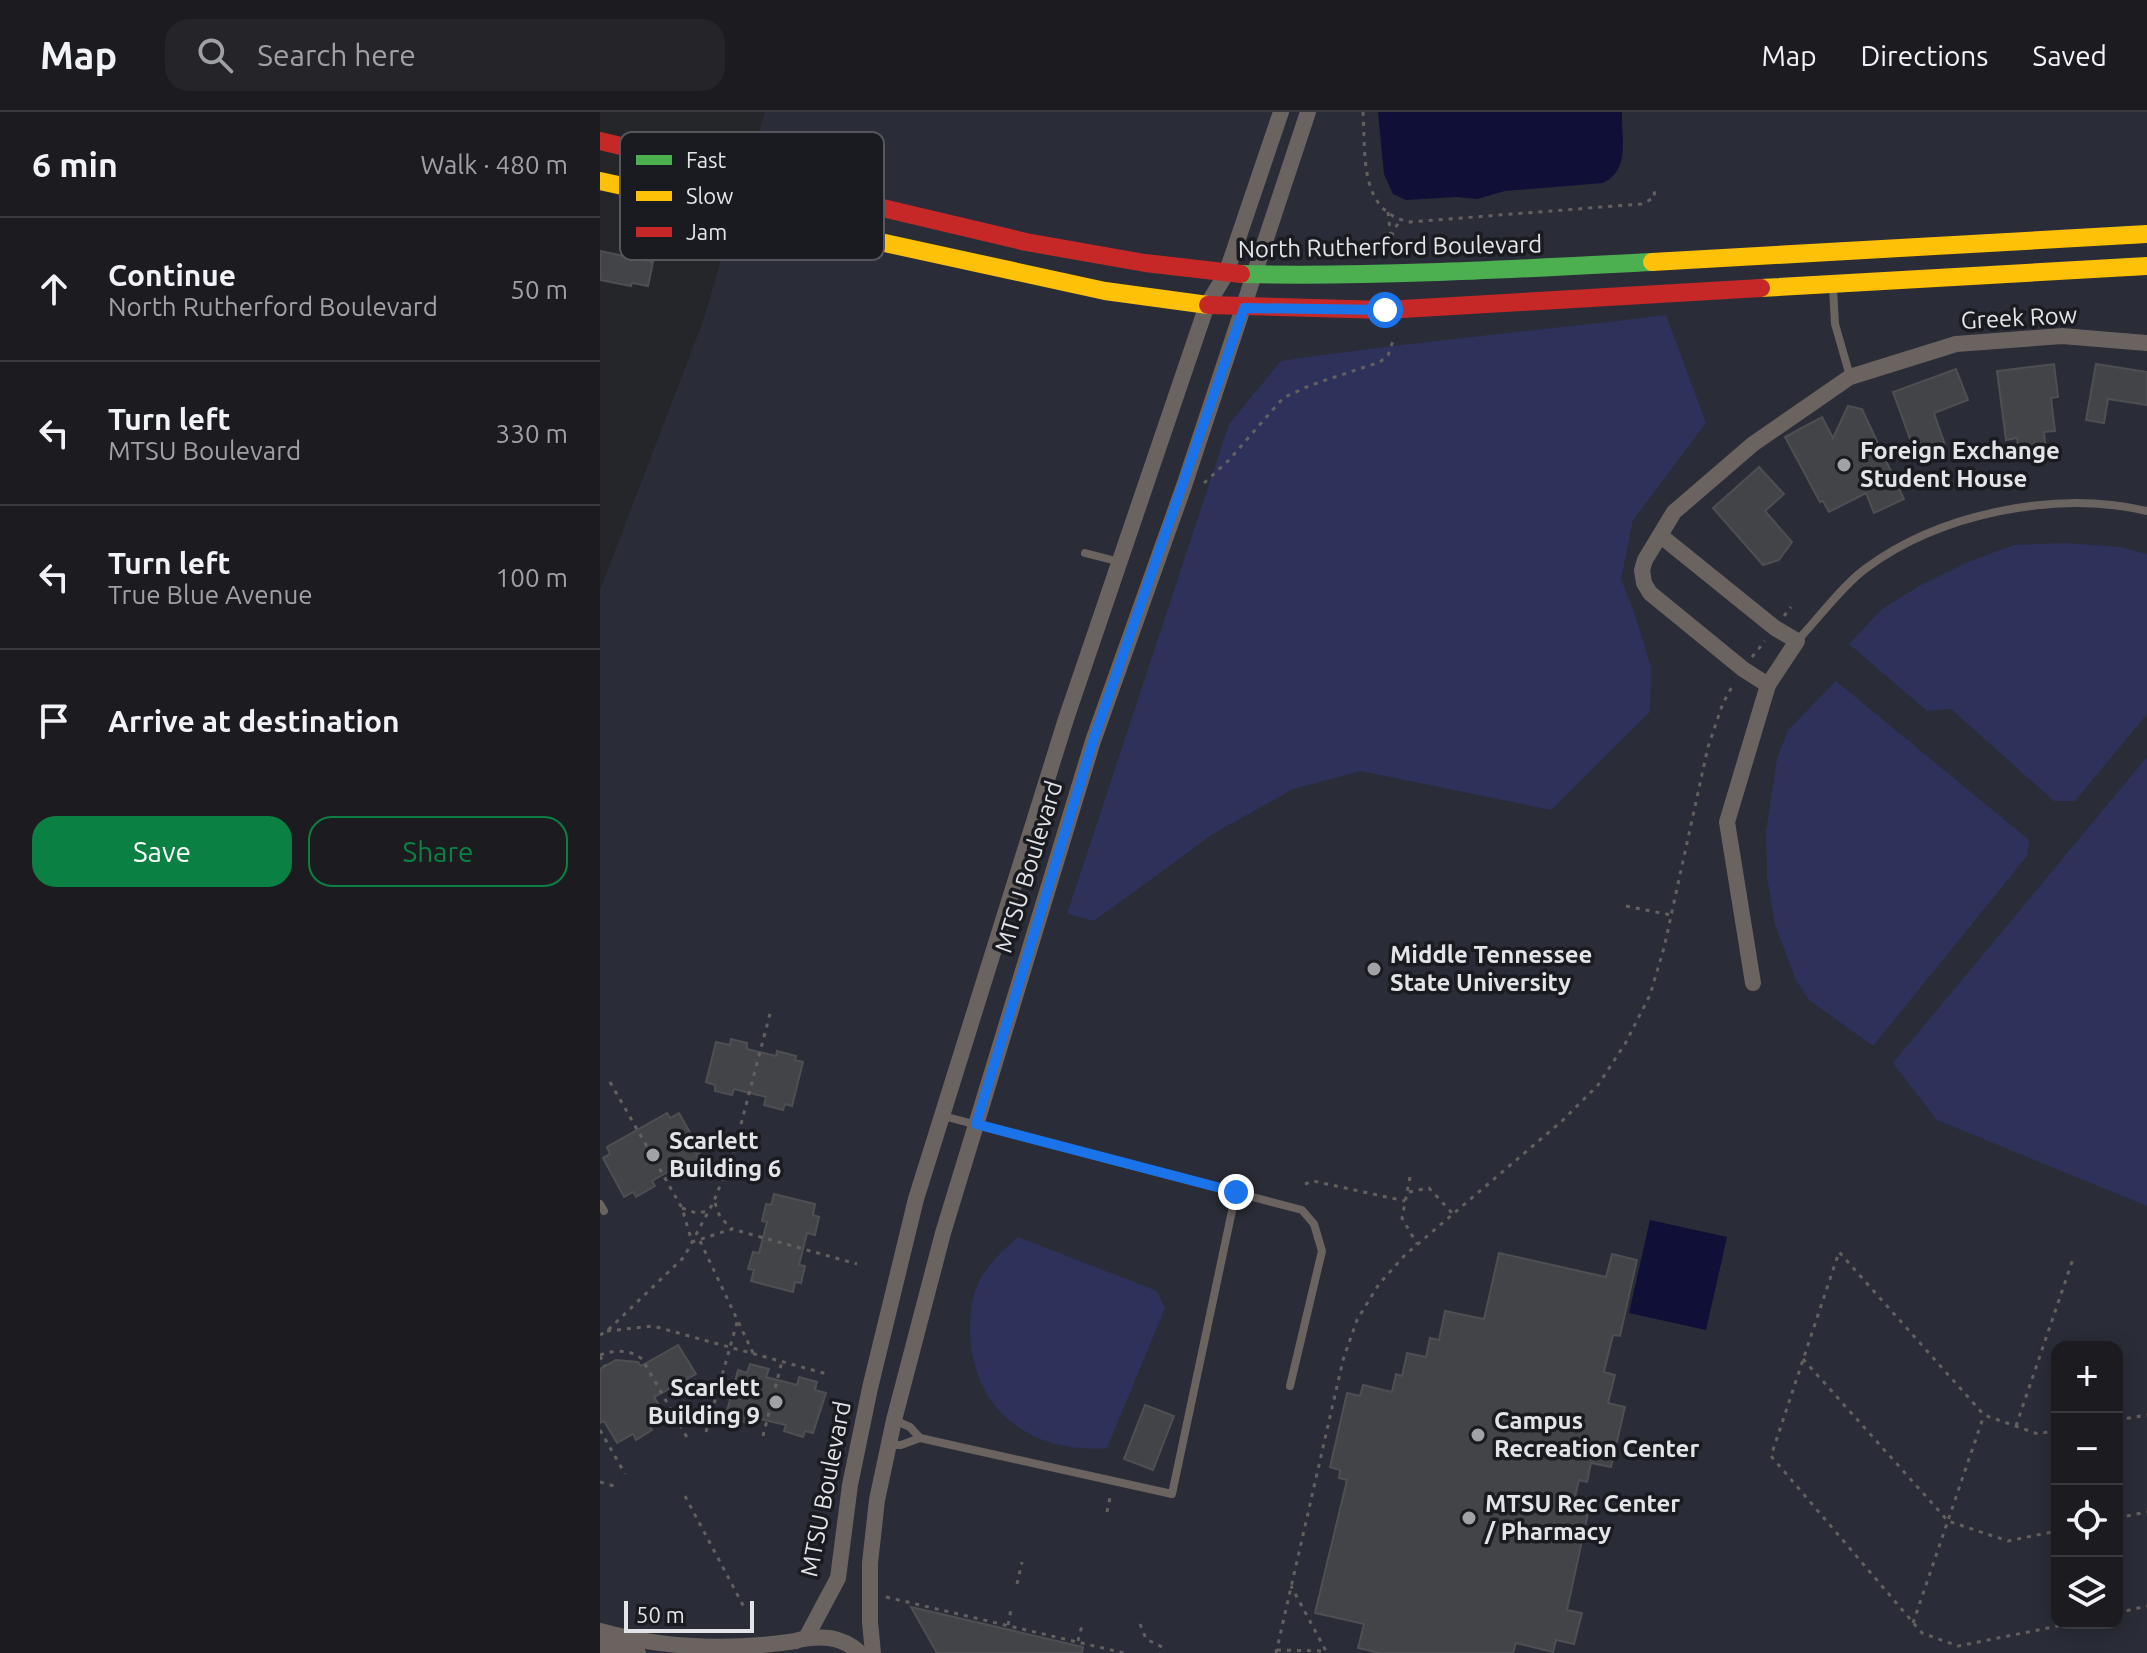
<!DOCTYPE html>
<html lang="en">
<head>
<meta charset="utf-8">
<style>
	body { margin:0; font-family:Ubuntu,sans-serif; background:#252529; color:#f1f3f6 }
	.controls { position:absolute; right:24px; bottom:24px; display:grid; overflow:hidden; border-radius:16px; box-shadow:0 4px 20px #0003 }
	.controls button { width:72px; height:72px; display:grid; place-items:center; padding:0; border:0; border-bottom:2px solid #3a3a3e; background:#1c1c20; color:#f1f3f6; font:40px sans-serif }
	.scale { position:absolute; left:24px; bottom:20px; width:130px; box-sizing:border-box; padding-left:8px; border:4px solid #e3e4e8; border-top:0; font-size:22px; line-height:28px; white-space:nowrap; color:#e3e4e8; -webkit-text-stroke:6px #1a1b21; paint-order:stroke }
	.stop { position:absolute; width:24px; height:24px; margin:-18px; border:6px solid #1a73e8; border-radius:50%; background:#fff }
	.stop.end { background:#1a73e8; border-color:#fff; box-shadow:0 2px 8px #0008 }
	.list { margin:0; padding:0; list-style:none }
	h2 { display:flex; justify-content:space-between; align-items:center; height:104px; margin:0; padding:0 32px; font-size:34px }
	h2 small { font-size:26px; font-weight:400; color:#a0a1a5 }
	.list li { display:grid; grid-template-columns:52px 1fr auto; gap:24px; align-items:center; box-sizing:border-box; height:144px; padding:0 32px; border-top:2px solid #3a3a3e }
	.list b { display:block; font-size:30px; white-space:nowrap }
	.list p { margin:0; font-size:26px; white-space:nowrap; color:#a0a1a5 }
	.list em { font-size:26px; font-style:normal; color:#a0a1a5 }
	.actions { display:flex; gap:16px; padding:24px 32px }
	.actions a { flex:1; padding:18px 0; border:2px solid #0b8043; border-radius:24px; text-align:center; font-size:28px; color:#0b8043 }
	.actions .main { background:#0b8043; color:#fff }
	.icon { flex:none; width:44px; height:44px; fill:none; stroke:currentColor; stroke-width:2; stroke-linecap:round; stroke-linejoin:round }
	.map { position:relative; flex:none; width:1547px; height:1541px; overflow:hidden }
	header { display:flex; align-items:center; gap:48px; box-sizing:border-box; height:112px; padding:0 40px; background:#1c1c20; border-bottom:2px solid #3a3a3e }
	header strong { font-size:38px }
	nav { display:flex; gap:44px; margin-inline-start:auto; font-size:28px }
	.search { width:560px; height:72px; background:#252529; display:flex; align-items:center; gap:20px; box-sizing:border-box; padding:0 28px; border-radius:24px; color:#a0a1a5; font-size:30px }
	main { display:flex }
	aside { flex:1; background:#1c1c20 }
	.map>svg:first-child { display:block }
	.built { fill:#2a2c37; fill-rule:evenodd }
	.green { fill:#2e325a }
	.water { fill:#100f38 }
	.building { fill:#434447; stroke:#4e4f52; stroke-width:2 }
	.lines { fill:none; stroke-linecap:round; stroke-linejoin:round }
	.path { stroke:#64605f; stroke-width:3; stroke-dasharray:4 6; stroke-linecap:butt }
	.lane { stroke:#6b6360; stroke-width:8 }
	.street { stroke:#6b6360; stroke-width:16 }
	.fast { stroke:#4caf50; stroke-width:18 }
	.slow { stroke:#ffc107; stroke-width:18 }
	.jam { stroke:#c62828; stroke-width:18 }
	.route { stroke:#1a73e8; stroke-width:10 }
	.poi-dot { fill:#a0a2a6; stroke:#1a1b21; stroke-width:3 }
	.labels { text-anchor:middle; stroke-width:7; stroke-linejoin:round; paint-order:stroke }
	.street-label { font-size:24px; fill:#e3e4e8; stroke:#1a1b21 }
	.poi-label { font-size:24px; font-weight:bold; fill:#e3e4e8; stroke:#1a1b21; text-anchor:start }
	.key { fill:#1a1b21; stroke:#56575d; stroke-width:2 }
	.key-label { font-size:22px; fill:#e3e4e8 }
</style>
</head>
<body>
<header>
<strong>Map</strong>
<div class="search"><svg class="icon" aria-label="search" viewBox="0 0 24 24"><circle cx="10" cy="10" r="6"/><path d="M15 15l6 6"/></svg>Search here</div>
<nav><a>Map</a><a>Directions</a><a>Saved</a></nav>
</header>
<main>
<aside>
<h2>6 min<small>Walk · 480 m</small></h2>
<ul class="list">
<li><svg class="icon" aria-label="ahead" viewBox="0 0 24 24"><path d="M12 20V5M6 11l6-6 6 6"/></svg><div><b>Continue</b><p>North Rutherford Boulevard</p></div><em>50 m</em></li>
<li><svg class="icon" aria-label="left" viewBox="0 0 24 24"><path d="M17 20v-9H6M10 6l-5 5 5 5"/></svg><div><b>Turn left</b><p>MTSU Boulevard</p></div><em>330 m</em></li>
<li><svg class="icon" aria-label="left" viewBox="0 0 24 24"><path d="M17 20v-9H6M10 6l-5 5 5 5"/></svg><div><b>Turn left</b><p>True Blue Avenue</p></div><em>100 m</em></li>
<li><svg class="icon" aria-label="arrive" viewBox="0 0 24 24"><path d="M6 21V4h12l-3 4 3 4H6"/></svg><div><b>Arrive at destination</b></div></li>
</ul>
<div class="actions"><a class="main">Save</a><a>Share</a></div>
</aside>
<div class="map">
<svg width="1547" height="1541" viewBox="0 0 1547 1541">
	<rect width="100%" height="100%" fill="#25262a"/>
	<path class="built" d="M165 0H1547V1541H0V478L103 209ZM1457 1235H1517V1511H1457Z"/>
	<g class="green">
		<path d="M1066 203 1106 311 1033 408 1021 467 1036 506 1051 555 1050 600 951 698 761 659 693 677 613 722 494 809 467 802 629 312 681 249C809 230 937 219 1066 203Z"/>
		<polygon points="1466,431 1520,435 1547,442 1547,602 1475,689 1454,689 1351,597 1327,599 1249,532 1282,497 1321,473 1368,450 1414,433"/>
		<polygon points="1236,569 1429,728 1427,744 1273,934 1209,888 1196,868 1175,813 1167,765 1166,719 1177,647 1188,618"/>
		<polygon points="1547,645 1547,1094 1337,1008 1293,951"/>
		<path d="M418 1125 557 1179 565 1196 507 1336C432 1342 373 1299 370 1221 370 1206 371 1186 378 1172 387 1153 402 1139 418 1125Z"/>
	</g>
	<g class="water">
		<path d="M778 0H1022C1021 25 1031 58 1003 71L905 79 877 87 856 85 806 88 793 82 784 62Z"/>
		<polygon points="1050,1108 1127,1125 1106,1218 1029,1201"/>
	</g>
	<g class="building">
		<polygon points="0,139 53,150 48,174 32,171 31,174 0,168"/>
		<polygon points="1454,252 1458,285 1451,286 1455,319 1444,320 1446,341 1419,344 1417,326 1406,328 1397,259"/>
		<polygon points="1496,252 1547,260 1547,293 1508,287 1504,311 1486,308"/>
		<polygon points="1356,257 1368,288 1334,301 1346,336 1317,346 1293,280"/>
		<polygon points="1248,294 1262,297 1304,387 1274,401 1266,381 1229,400 1223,389 1220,390 1185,325 1222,305 1233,326"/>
		<polygon points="1159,355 1184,382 1165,399 1192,430 1179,448 1163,453 1113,396"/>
		<polygon points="131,927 147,931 147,937 176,944 177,939 196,944 195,948 203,950 192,994 185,992 183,998 164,993 166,985 134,977 132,983 115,979 115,973 106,970 116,930 130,933"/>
		<polygon points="67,1001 70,1006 79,1001 101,1040 96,1043 99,1049 81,1059 78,1054 52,1069 55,1074 36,1085 33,1080 24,1085 3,1046 10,1042 7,1035"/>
		<polygon points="174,1082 215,1092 213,1103 219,1105 215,1123 207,1121 199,1153 205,1154 201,1171 195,1170 193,1180 151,1169 154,1158 148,1157 153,1140 159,1141 167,1110 162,1109 166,1092 171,1093"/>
		<polygon points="899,1141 1006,1165 1012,1142 1037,1148 1020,1224 1013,1223 1004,1260 1015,1263 1008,1291 1025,1295 1011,1355 991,1351 987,1370 979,1368 972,1398 988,1401 967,1498 982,1501 974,1532 956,1528 953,1540 916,1531 913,1541 780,1541 758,1536 764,1512 715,1501 747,1368 739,1366 740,1358 730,1355 747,1281 760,1284 763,1273 792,1280 796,1262 802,1264 807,1241 826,1245 830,1226 839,1228 845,1199 884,1207"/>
		<polygon points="78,1233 96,1262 54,1285 65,1303 49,1313 52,1318 36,1328 33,1322 17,1331 4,1309 0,1311 0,1257 16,1248 38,1250 41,1254"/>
		<polygon points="150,1252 169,1257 166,1265 197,1273 199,1265 217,1270 215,1278 226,1281 213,1321 205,1319 203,1325 184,1319 186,1313 155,1306 153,1313 135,1307 136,1301 127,1299 138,1258 147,1261"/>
		<polygon points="545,1293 574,1304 553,1358 524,1347"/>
		<polygon points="311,1495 483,1535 482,1541 337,1541"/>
	</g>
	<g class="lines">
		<g class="path">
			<path d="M763 0C766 41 758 100 810 110L1041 92 1054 86 1055 75"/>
			<polyline points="788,100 791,127 794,117 801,108"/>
			<polyline points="604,371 629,348 683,286 711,273 780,250 788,243 794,226"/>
			<polyline points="1184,504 1191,495"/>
			<polyline points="1152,545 1165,529"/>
			<polyline points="1026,794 1071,803"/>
			<polyline points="10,970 82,1096 92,1130 132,1117 257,1152"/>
			<polyline points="810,1065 802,1106 817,1132"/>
			<polyline points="705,1072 713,1069 805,1089"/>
			<polyline points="809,1080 829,1076 853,1102"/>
			<polyline points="115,1091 120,1105 132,1117"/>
			<polyline points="82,1096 96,1101 109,1099"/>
			<polyline points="100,1129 153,1241"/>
			<polyline points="7,1219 53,1214 227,1262"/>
			<polyline points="0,1223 7,1219 84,1145 114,1089 135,1035 171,898"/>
			<path d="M0 1243C14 1238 30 1237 42 1247L88 1327"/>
			<polyline points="0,1244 5,1254"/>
			<polyline points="1203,1247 1348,1409 1408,1429 1457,1419"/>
			<polyline points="1517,1308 1547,1303"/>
			<polyline points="1416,1314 1474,1144"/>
			<polyline points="0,1318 25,1362"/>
			<polyline points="1457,1318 1438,1322 1384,1303 1239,1140 1171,1344 1322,1521 1358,1534 1473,1511"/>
			<polyline points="106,1320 138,1207"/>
			<polyline points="163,1324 182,1249"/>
			<polyline points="0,1370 14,1374"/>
			<polyline points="85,1384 145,1497"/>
			<polyline points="507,1400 511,1381"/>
			<polyline points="1517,1406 1547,1400"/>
			<polyline points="417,1472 422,1450"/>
			<polyline points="286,1485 524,1541"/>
			<polyline points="1517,1501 1547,1494"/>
			<polyline points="1313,1511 1384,1303"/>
			<polyline points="540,1512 546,1527 562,1535 560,1541"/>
			<polyline points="408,1513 411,1497"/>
			<polyline points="478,1529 482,1513"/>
			<polyline points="677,1538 726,1539 691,1474"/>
			<polyline points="676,1541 743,1248 757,1208 779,1172 805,1143 962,1009 998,973 1025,932 1050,883 1064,836 1108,635 1123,591 1134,571"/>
		</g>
		<g class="lane">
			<polyline points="1233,176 1235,212 1250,264"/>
			<polyline points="485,441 520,450"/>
			<path d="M1197 529C1217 508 1242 474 1265 457 1340 401 1456 378 1547 399"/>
			<polyline points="343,1004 702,1098 714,1112 722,1139 690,1274"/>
			<polyline points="0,1092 4,1099"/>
			<polyline points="320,1326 572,1382 636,1080"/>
			<polyline points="289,1333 301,1333 320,1326 310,1315 294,1308"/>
		</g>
		<g class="street">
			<polyline points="1061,424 1175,516 1197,529 1168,573 1143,557 1050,481 1044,471 1042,458 1045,448 1074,400 1153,332 1250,265 1356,232 1462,224 1547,231"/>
			<polyline points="1153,871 1127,710 1168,573"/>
			<path d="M0 1519C65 1537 129 1539 196 1529"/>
			<polyline points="206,1526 238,1466 250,1373 270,1276 316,1087 466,607 607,193 626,162 681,0"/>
			<path d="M198 1528C221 1523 242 1524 260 1541"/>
			<polyline points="0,1534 38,1541"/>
			<polyline points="273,1541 270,1510 270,1451 277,1388 294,1308 343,1121 493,629 584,374 708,0"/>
		</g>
		<path class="fast" d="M641 162C778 165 915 157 1052 150"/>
		<g class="slow">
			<polyline points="0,69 505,179 608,193"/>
			<polyline points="1052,150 1547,122"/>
			<polyline points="1161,176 1547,154"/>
		</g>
		<g class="jam">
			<polyline points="0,29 426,130 545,151 641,162"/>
			<polyline points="608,193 785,198 1161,176"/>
		</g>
	</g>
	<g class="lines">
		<polyline class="route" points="636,1080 376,1012 493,629 644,196 785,198"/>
	</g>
	<g class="poi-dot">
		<circle cx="1244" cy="353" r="8"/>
		<circle cx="774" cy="857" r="8"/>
		<circle cx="53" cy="1043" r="8"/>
		<circle cx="176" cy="1290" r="8"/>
		<circle cx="878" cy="1323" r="8"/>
		<circle cx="869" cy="1406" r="8"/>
	</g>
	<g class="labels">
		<g class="street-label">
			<text transform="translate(790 135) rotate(-1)" y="8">North Rutherford Boulevard</text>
			<text transform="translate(1419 206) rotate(-3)" y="8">Greek Row</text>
			<text transform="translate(429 755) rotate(-73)" y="8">MTSU Boulevard</text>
			<text transform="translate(226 1377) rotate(-79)" y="8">MTSU Boulevard</text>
		</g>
		<g class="poi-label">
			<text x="1260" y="347">Foreign Exchange<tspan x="1260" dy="28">Student House</tspan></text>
			<text x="790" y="851">Middle Tennessee<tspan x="790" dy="28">State University</tspan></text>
			<text x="69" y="1037">Scarlett<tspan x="69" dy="28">Building 6</tspan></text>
			<text x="160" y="1284" text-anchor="end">Scarlett<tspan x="160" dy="28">Building 9</tspan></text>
			<text x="894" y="1317">Campus<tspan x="894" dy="28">Recreation Center</tspan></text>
			<text x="885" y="1400">MTSU Rec Center<tspan x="885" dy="28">/ Pharmacy</tspan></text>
		</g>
	</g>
	<rect x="20" y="20" width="264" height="128" rx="12" class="key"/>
	<rect x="36" y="43" width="36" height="10" fill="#4caf50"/>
	<rect x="36" y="79" width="36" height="10" fill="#ffc107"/>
	<rect x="36" y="115" width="36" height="10" fill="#c62828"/>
	<g class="key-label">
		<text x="86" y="56">Fast</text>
		<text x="86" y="92">Slow</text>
		<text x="86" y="128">Jam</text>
	</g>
</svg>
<div class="controls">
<button>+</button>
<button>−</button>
<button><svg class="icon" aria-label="locate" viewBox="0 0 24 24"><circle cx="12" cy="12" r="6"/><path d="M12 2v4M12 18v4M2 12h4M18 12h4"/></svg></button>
<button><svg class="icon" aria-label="layers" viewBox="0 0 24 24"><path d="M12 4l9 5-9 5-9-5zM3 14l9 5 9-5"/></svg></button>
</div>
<div class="scale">50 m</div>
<div class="stop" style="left:785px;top:198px"></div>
<div class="stop end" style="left:636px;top:1080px"></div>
</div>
</main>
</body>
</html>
